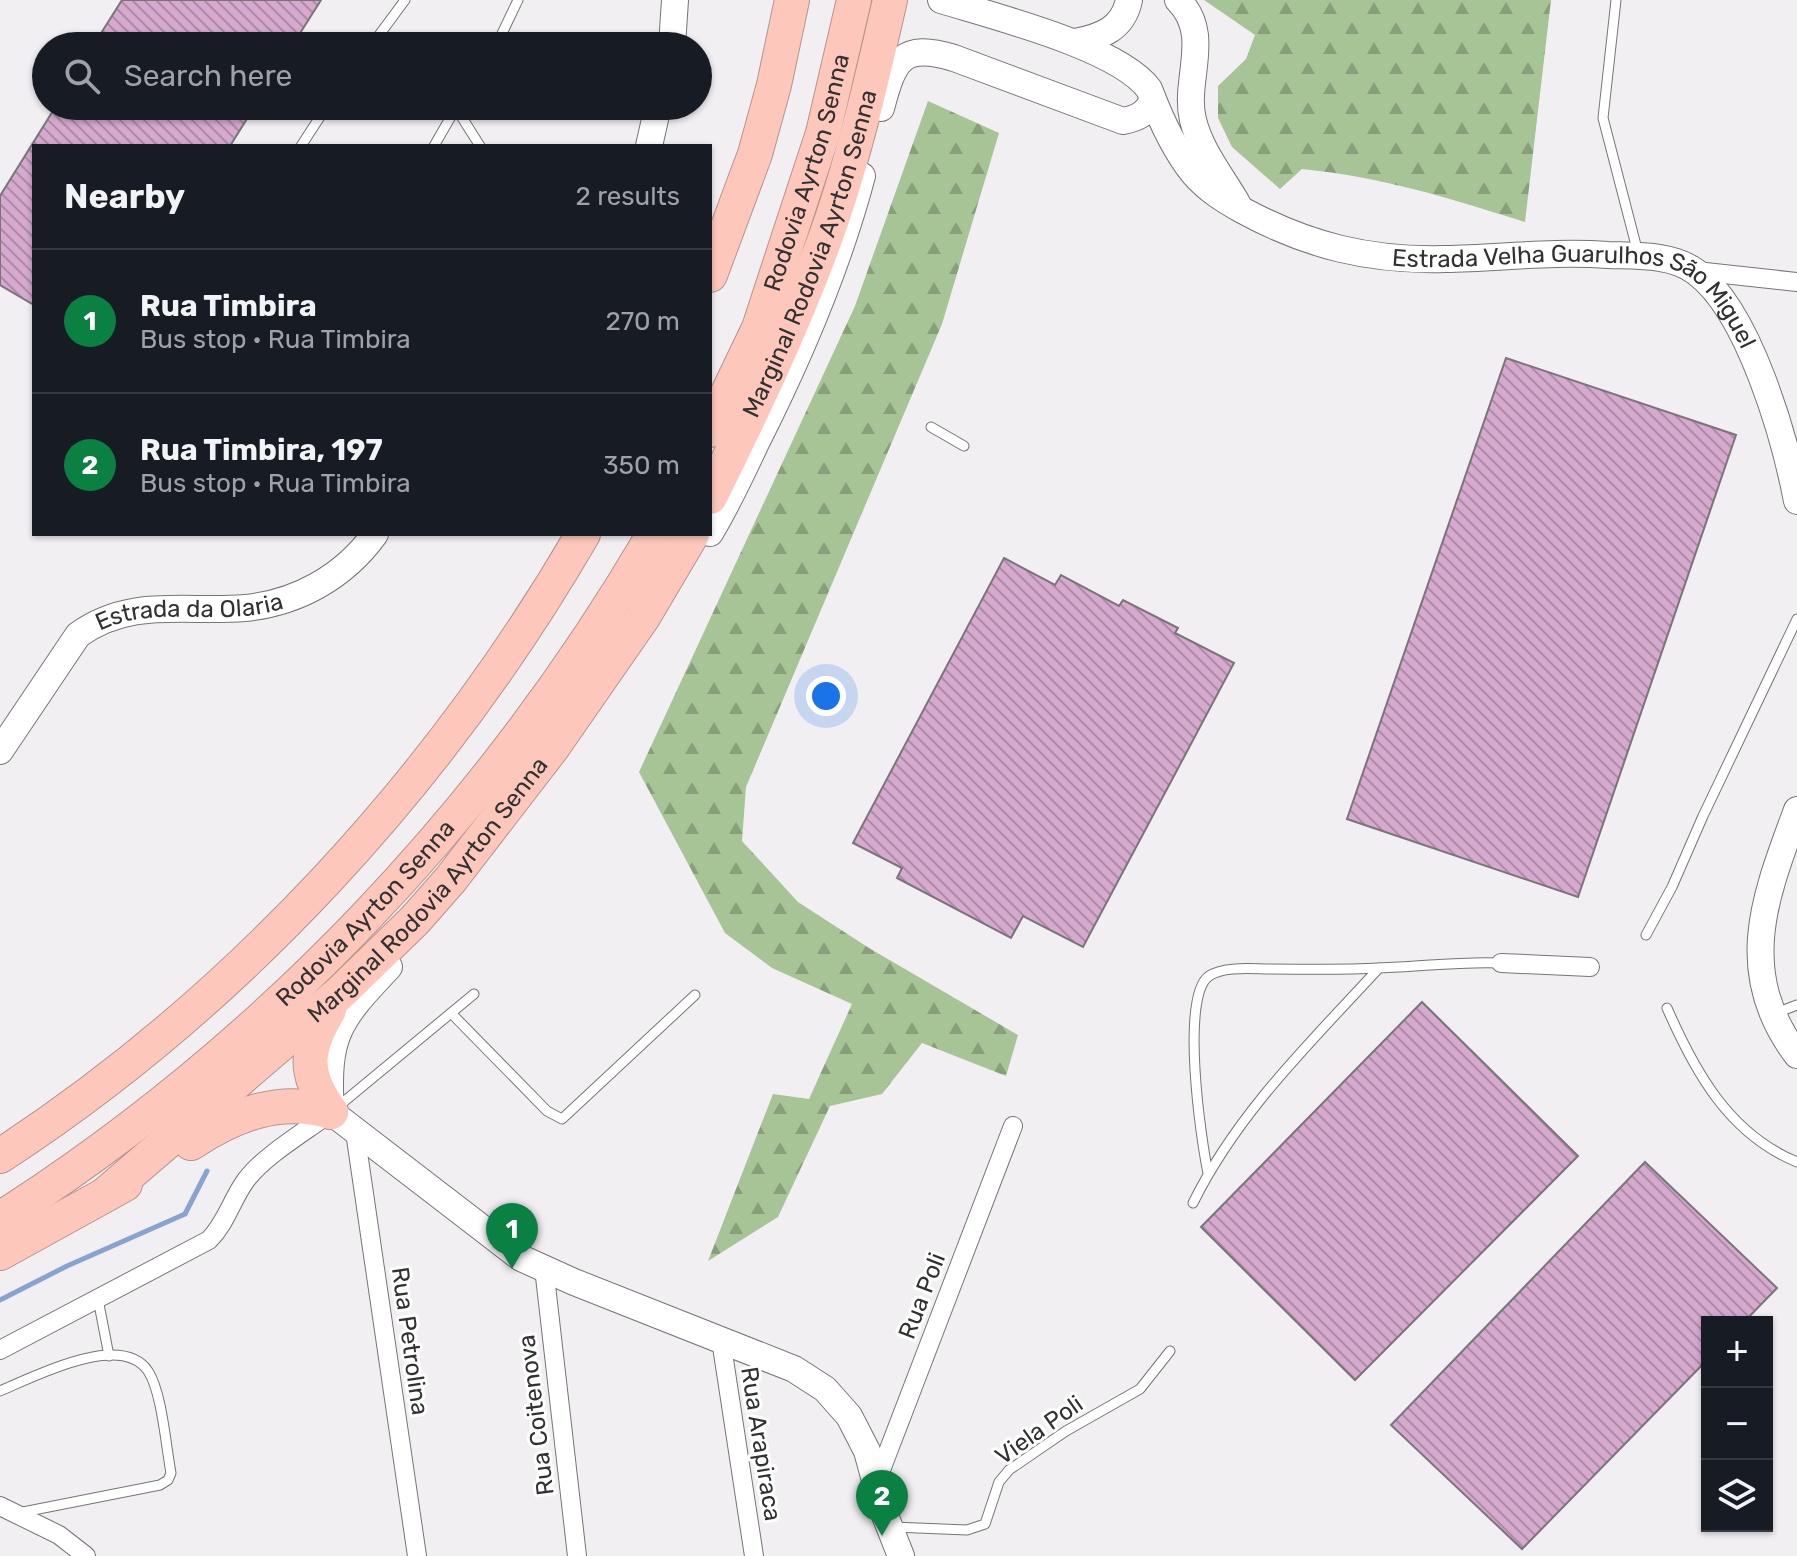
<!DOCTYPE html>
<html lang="en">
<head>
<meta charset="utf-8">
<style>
	body { margin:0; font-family:Rubik,sans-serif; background:#20242c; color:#f1f3f6 }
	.controls { position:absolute; right:24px; bottom:24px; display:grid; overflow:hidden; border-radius:0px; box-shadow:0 2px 6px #0004 }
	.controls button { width:72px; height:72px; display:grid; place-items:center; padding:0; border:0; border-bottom:2px solid #363941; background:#171b24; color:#f1f3f6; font:40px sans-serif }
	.you { position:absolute; left:826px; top:696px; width:28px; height:28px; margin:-20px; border:6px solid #fff; border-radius:50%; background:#1a73e8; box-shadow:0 0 0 12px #1a73e833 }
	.badge { display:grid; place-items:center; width:52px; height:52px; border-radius:50%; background:#0b8043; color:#fff; font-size:26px; font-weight:700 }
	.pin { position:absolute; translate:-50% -66px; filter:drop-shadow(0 2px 4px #0008) }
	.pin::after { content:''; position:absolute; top:42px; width:28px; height:24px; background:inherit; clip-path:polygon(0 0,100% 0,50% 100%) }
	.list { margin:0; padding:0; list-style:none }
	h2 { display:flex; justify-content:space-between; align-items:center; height:104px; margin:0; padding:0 32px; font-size:34px }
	h2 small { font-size:26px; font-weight:400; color:#9ea1a6 }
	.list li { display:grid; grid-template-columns:52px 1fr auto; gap:24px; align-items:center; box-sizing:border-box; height:144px; padding:0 32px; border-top:2px solid #363941 }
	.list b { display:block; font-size:30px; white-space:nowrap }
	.list p { margin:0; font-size:26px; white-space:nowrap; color:#9ea1a6 }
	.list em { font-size:26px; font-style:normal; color:#9ea1a6 }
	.icon { flex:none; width:44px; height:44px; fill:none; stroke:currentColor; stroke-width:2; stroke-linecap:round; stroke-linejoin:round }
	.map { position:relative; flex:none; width:1797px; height:1556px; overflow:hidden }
	.search { position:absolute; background:#171b24; box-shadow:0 2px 6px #0004; left:32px; top:32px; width:680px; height:88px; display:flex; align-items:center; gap:20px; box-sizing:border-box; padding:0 28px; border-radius:44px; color:#9ea1a6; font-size:30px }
	.panel { position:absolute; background:#171b24; box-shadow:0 2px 6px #0004; left:32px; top:144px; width:680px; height:392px; border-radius:0px }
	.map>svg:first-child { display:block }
	.forest { fill:url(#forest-firs) }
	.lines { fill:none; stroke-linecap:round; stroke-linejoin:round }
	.stream { stroke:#86a4cf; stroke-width:5 }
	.building { fill:url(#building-back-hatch); stroke:#797578; stroke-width:2 }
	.lane-casing { stroke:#777478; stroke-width:11 }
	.street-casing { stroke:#777478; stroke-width:20 }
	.secondary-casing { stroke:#777478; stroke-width:28 }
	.highway-casing { stroke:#b6938b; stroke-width:36 }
	.lane { stroke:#fff; stroke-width:9 }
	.street { stroke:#fff; stroke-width:18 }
	.secondary { stroke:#fff; stroke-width:26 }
	.highway { stroke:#fdc8bb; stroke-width:34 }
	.labels { text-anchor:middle; stroke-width:6; stroke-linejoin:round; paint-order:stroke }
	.street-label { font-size:24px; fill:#323132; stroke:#fff }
</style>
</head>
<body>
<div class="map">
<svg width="1797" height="1556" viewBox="0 0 1797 1556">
	<defs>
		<pattern id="forest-firs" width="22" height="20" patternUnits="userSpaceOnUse" patternTransform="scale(2)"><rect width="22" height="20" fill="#a6c495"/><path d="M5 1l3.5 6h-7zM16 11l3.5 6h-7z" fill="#88a07a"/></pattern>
		<pattern id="building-back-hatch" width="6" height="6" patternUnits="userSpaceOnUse" patternTransform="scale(2)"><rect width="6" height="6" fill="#d6a9ce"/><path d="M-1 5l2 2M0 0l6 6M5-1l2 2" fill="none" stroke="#ae8aa8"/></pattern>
	</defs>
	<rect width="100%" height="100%" fill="#f2eff3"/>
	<g class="forest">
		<path d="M1204 0H1551L1525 222C1449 198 1382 177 1302 169L1280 189 1232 147 1218 118V86L1246 59 1255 35Z"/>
		<polygon points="928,101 999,133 942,324 746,787 742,841 798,902 869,948 1018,1035 1006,1076 922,1043 882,1094 830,1106 778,1217 708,1261 773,1094 809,1099 852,1004 772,968 725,933 639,772 855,306"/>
	</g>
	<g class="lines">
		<polyline class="stream" points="0,1300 67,1266 185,1214 207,1171"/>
	</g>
	<g class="building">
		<polygon points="122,0 321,0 292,46 93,46"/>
		<polygon points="56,106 255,106 230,146 34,146 34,305 0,285 0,196"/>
		<polygon points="1506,358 1736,435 1578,897 1347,819"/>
		<polygon points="1004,558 1055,585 1061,575 1119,606 1123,600 1178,628 1175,633 1234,663 1083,947 1023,916 1011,938 897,878 902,868 853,843"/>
		<polygon points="1422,1002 1578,1156 1355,1380 1201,1227"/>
		<polygon points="1645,1162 1777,1288 1744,1322 1707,1322 1707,1360 1522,1549 1391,1425"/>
	</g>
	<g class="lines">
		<g class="lane-casing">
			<g id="lane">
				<polyline points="1616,0 1603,118 1638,253"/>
				<polyline points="371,46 405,0"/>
				<polyline points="496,46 518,0"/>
				<polyline points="456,108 480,146"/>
				<polyline points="301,146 327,106"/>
				<polyline points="434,146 457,106"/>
				<polyline points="931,427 964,446"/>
				<polyline points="1646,935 1672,887 1703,816 1797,619"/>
				<path d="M1667 1008C1695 1072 1729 1134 1797 1162"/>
				<polyline points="451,1013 547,1111 562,1119 695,995"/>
				<polyline points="1776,1013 1797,1005"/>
				<polyline points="335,1109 474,994"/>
				<path d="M1208 1173C1201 1140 1180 996 1209 976 1224 966 1252 969 1269 969 1306 969 1342 970 1379 968 1420 967 1460 961 1501 963"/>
				<path d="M1193 1203C1238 1112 1311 1042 1379 968"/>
				<polyline points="98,1299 109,1356"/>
				<path d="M0 1391C33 1377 121 1331 148 1371 162 1392 166 1447 171 1473L168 1480 160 1485 18 1513"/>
				<polyline points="893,1527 967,1530 985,1524 999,1482 1009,1470 1066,1431 1140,1389 1170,1351"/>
			</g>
		</g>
		<g class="street-casing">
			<g id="street">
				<polyline points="1696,271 1797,282"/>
				<polyline points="1501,963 1590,967"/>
				<polyline points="355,1132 417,1556"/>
				<polyline points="544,1268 577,1556"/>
				<polyline points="721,1340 754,1556"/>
				<path d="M0 1350 209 1240C226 1223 232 1199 246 1180 266 1154 305 1132 331 1112"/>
				<polyline points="876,1483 1013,1126"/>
				<polyline points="0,1506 59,1535 86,1556"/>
			</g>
		</g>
		<g class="secondary-casing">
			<g id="secondary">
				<path id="s1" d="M941 0C992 16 1118 47 1149 89 1160 118 1174 150 1194 174 1208 190 1224 200 1242 210 1308 246 1370 261 1445 259 1500 258 1554 251 1608 255 1637 256 1672 254 1696 272 1749 311 1785 438 1797 501"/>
				<path d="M1178 0C1213 35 1183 80 1193 120 1200 150 1222 177 1237 203"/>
				<path d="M1075 42C1101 37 1123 29 1129 0"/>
				<polyline points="672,46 675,0"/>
				<path d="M881 108C894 60 901 42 954 58L1123 121C1138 118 1146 114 1153 100"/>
				<polyline points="649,146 658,106"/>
				<path d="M710 533C727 505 741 475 755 445 799 358 837 270 862 176"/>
				<path id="s2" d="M0 751 78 635C130 597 185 613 245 608 297 603 344 577 375 534"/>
				<path d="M1797 810C1765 896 1734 972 1797 1055"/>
				<path d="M389 967C338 1021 326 1035 331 1112L521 1258 574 1282 794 1369 825 1389 849 1416 867 1451 884 1513 901 1556"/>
			</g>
		</g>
		<g class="highway-casing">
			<g id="highway">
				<polyline points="710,275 755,154 774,85 792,0"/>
				<path id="s3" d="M710 430 759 328 823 133 854 0"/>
				<path id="s4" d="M710 497C750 416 790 333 822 247 852 167 871 83 890 0"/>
				<path d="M329 1010C305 1050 303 1074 331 1112"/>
				<path d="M191 1143C233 1115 280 1096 331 1112"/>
				<path d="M0 1156C238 1001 441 779 583 534"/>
				<path id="s5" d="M106 1194 340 993 415 920 451 879 552 748 643 617 692 534"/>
				<path id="s6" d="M0 1219C269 1047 493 809 654 534"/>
				<polyline points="0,1253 125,1184"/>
			</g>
		</g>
		<use href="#lane" class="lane"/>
		<use href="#street" class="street"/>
		<use href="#secondary" class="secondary"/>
		<use href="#highway" class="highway"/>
	</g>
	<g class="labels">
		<g class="street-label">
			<text dy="8" stroke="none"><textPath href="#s3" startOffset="276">Rodovia Ayrton Senna</textPath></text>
			<text dy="8" stroke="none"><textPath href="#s4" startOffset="264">Marginal Rodovia Ayrton Senna</textPath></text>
			<text dy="8" stroke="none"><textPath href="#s1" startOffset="744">Estrada Velha Guarulhos São Miguel</textPath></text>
			<text dy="8" stroke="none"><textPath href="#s2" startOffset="256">Estrada da Olaria</textPath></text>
			<text dy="8" stroke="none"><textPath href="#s5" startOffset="444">Marginal Rodovia Ayrton Senna</textPath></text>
			<text dy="8" stroke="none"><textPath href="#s6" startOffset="478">Rodovia Ayrton Senna</textPath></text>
			<text transform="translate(922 1296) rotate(-69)" y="8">Rua Poli</text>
			<text transform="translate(410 1341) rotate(82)" y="8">Rua Petrolina</text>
			<text transform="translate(536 1415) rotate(-97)" y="8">Rua Coitenova</text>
			<text transform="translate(1039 1430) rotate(-35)" y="8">Viela Poli</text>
			<text transform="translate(761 1444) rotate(81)" y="8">Rua Arapiraca</text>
		</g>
	</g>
</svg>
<div class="controls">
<button>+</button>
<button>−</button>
<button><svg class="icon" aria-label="layers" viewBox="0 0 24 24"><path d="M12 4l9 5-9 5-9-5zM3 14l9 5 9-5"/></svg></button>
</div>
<div class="you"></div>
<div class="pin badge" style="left:512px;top:1269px">1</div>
<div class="pin badge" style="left:882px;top:1536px">2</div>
<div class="search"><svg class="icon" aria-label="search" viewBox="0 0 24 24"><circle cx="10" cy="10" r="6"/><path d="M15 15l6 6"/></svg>Search here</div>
<section class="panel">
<h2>Nearby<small>2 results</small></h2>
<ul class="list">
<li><span class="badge">1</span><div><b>Rua Timbira</b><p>Bus stop · Rua Timbira</p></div><em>270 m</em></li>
<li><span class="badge">2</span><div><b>Rua Timbira, 197</b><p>Bus stop · Rua Timbira</p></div><em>350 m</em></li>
</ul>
</section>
</div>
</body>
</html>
